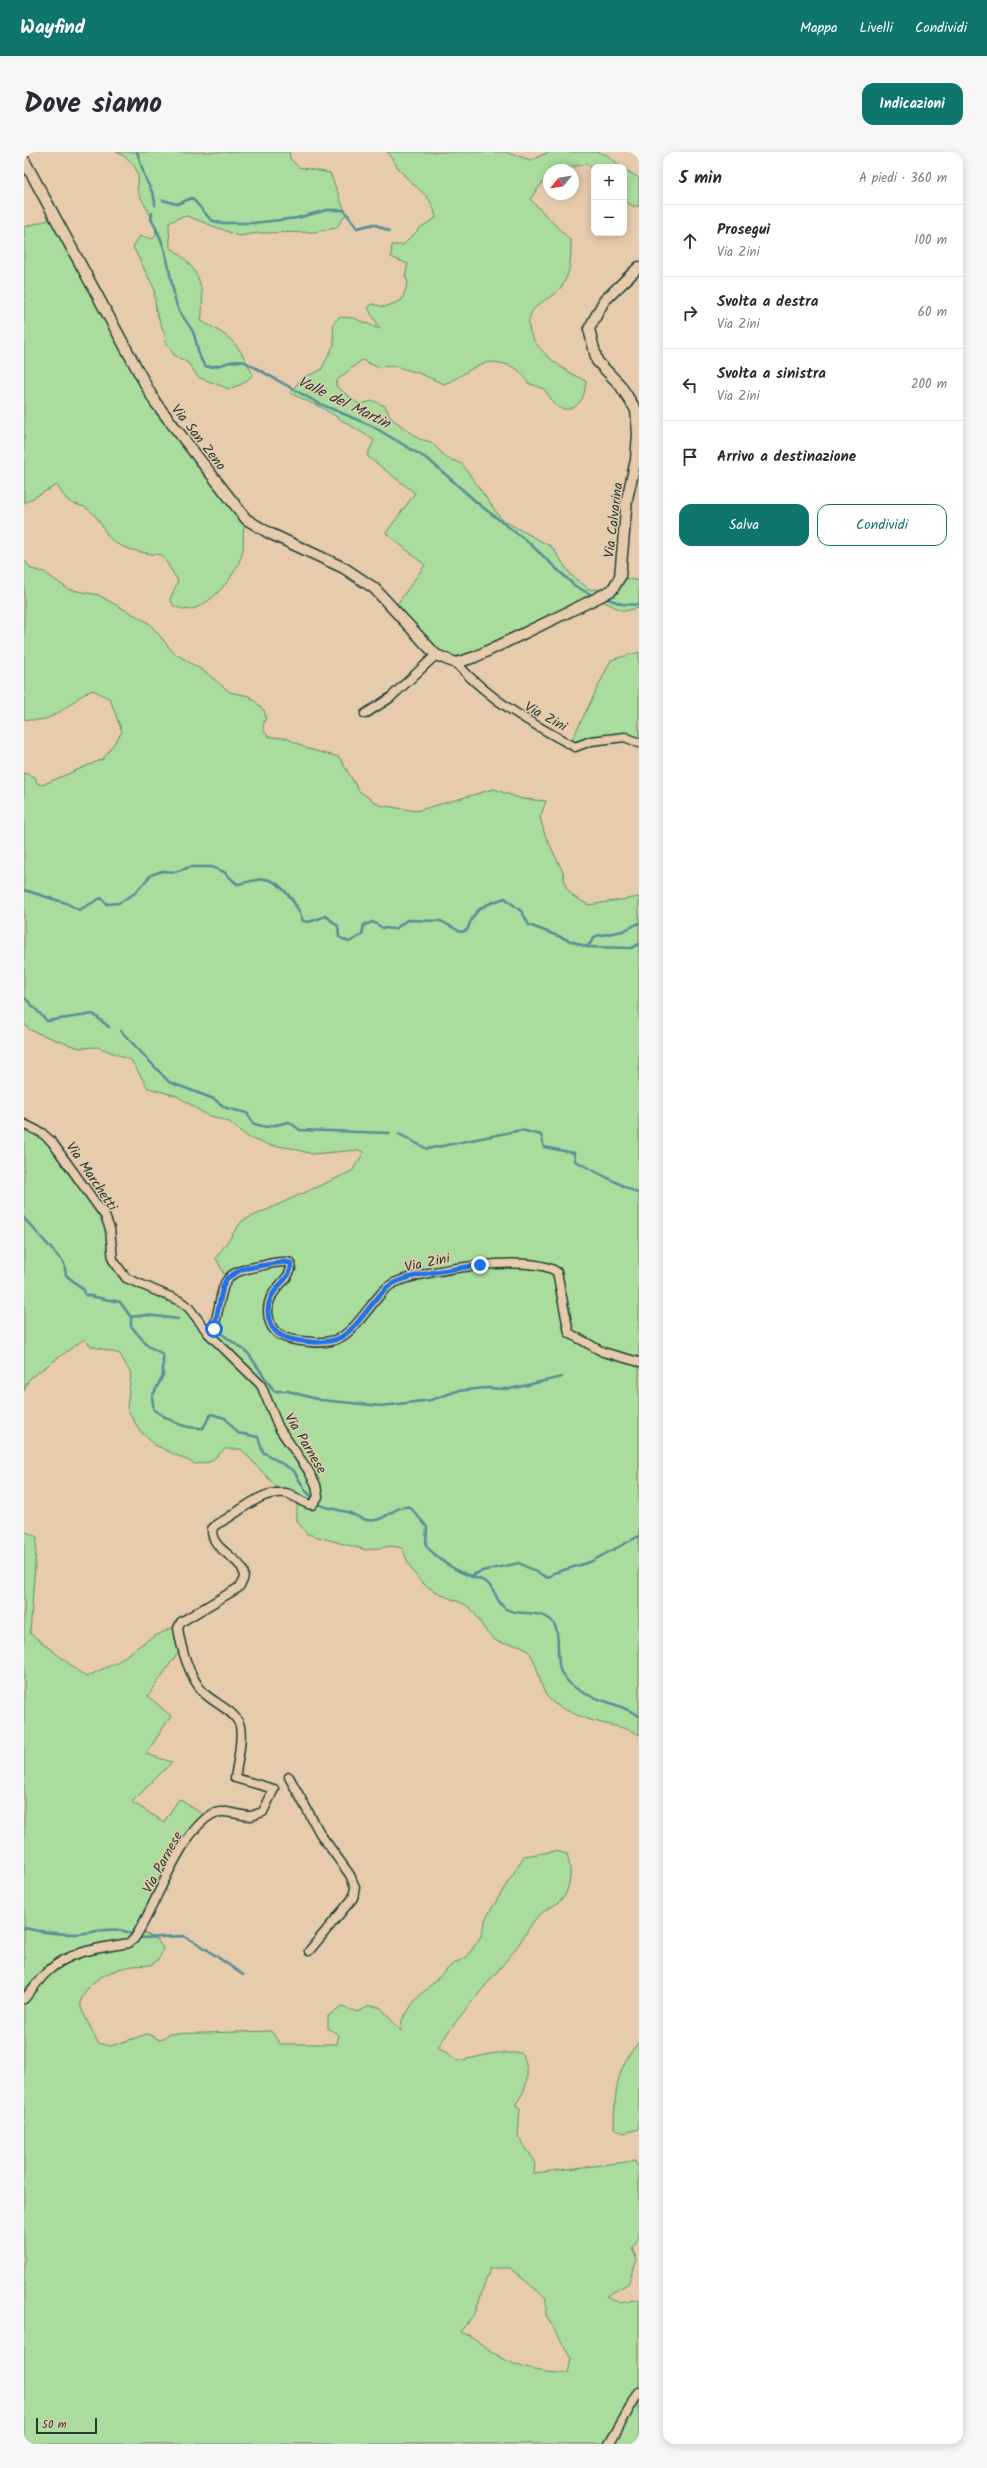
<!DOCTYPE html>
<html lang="it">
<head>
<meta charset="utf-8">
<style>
	body { margin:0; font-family:Kalam,sans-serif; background:#f7f7f7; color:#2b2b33 }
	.controls { position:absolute; right:12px; top:12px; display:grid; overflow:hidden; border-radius:8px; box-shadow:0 2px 10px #0003 }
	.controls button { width:36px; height:36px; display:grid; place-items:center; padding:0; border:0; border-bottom:1px solid #e1e1e2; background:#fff; color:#2b2b33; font:20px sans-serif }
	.compass { position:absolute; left:519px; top:12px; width:36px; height:36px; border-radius:50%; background:#fff; box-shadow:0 2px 10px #0003; rotate:240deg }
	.scale { position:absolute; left:12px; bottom:10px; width:61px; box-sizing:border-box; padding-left:4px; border:2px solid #1f3d34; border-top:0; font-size:11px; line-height:14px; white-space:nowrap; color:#1f3d34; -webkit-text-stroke:3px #e6cbad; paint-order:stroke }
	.stop { position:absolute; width:12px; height:12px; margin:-9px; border:3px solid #1a73e8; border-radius:50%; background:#fff }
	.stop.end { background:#1a73e8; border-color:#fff; box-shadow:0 1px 4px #0008 }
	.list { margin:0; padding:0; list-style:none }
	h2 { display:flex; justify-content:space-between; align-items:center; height:52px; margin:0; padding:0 16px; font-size:17px }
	h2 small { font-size:13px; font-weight:400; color:#7c7c81 }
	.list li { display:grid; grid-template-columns:26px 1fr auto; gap:12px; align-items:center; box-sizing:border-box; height:72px; padding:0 16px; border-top:1px solid #e1e1e2 }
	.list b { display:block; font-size:15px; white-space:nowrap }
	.list p { margin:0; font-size:13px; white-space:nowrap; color:#7c7c81 }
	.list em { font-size:13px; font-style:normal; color:#7c7c81 }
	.actions { display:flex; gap:8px; padding:12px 16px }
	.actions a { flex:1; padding:9px 0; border:1px solid #0f766e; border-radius:12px; text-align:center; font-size:14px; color:#0f766e }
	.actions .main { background:#0f766e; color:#fff }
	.icon { flex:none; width:22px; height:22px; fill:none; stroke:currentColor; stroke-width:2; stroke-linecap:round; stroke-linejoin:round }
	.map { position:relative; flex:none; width:615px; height:2292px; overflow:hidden; border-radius:12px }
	header { display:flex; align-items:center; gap:24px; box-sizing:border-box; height:56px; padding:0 20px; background:#0f766e; color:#fff }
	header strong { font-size:19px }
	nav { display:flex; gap:22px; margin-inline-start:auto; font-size:14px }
	.intro { display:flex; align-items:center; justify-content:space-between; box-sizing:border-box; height:96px; padding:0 24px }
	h1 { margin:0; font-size:28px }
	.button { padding:10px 18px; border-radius:12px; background:#0f766e; color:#fff; font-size:14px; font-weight:700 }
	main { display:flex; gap:24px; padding:0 24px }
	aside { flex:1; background:#fff; border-radius:12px; box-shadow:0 2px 10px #0003 }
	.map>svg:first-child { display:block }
	.green { fill:#a9dc9d; stroke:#648c68; fill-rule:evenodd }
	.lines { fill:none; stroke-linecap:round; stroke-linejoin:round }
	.stream { stroke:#548f95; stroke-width:2.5 }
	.minor-casing { stroke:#1f3d34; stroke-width:11 }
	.tertiary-casing { stroke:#1f3d34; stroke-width:13 }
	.minor { stroke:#e6cbad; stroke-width:8 }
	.tertiary { stroke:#e6cbad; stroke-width:10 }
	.route { stroke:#1a73e8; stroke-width:5 }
	.labels { text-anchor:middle; stroke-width:3; stroke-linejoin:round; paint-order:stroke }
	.street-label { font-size:14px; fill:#1f3d34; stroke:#e6cbad }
	.water-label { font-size:15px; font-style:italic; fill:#23443c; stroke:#e6cbad }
</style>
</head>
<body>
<header>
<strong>Wayfind</strong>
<nav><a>Mappa</a><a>Livelli</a><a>Condividi</a></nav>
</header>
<div class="intro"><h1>Dove siamo</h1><a class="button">Indicazioni</a></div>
<main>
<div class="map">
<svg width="615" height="2292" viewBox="0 0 615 2292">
	<rect width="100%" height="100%" fill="#e6cbad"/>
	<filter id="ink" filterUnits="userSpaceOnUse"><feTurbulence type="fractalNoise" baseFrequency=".025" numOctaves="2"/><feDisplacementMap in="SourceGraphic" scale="8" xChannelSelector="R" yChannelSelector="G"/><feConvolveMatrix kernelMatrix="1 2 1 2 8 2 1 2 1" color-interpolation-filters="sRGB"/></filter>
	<g filter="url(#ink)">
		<g class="green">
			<path d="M92 0H265L266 6 274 15 306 21 322 62 312 76 290 80 234 81 215 84 163 64 154 66 145 71 146 95C175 116 182 133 177 169 208 185 214 191 229 223L218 232 205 237 174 225 164 211 150 203 142 191 141 183 132 159 130 136 109 95 116 84 129 87 132 83 131 72 113 38C118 20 109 7 92 0Z"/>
			<path d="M363 0H481L507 8 525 0H573L583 3 598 15H570V18L564 12 525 18V22L506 47 547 89C547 104 547 121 538 134 531 144 518 148 510 157 488 185 540 220 562 229 561 244 556 259 538 257L531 253 520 237 504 231C499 221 495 217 484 213 455 203 446 222 420 232L392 220 370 214 353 215 338 208 313 228 312 234 335 252 350 249 361 254 367 266 395 287 407 290 423 306 438 312 478 368 528 395 547 423 565 437 588 438 596 425 615 429V456L599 459 573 446 432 511 412 503 369 458 401 413 362 381 391 341 343 304 350 288 300 257 266 241 278 226 297 218 310 192 309 171 316 165 330 166 356 177 344 156 348 152 361 155 378 148 384 130 381 124 384 112 367 105 368 93H379L397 75 412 66C408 44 399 42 384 27 376 20 370 9 363 0Z"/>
			<polygon points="600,17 615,26 615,54 608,54 600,47"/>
			<path d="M31 66 131 251 222 367C217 382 221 386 219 398 215 420 190 451 168 457 162 459 155 456 150 454L146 447 154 429 138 403C123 402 93 397 84 384 78 374 73 364 64 357 58 353 52 353 46 350 40 346 37 339 33 333L0 351V75Z"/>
			<path d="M0 407 7 417 20 420 44 437 74 443 125 471 150 501 181 520 206 540 225 544 240 558 242 566C238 574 238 578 245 585L262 586 284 597 315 605 335 639 355 653 392 659 470 637 498 647 522 649 516 666 521 683 539 720 542 736 550 745 565 753 615 745V1583C603 1575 592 1575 578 1571 563 1568 544 1560 531 1552 512 1540 518 1512 502 1497 494 1489 480 1495 471 1488 459 1480 455 1464 445 1455 439 1450 430 1449 423 1445 394 1432 390 1425 378 1396L368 1394 342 1398 283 1382 273 1369V1346L257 1340 217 1297H201L186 1310 171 1312 131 1293 115 1278 103 1256 107 1222 96 1202 67 1194 60 1187 5 1227 0 1239V973L21 985 79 1063 93 1118 158 1151 186 1181 201 1124 192 1106 218 1069 328 1019 340 1000 334 998 288 1002 267 996 245 993 225 986 205 970 181 962 153 944 124 936 107 908 74 895 55 896 32 888 6 878 0 871V621L11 625 13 631 18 633 79 607 98 580 86 547 69 538C43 548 33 574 0 567Z"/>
			<polygon points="615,500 615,589 591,586 558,596 546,592 587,508"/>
			<path d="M0 1379 13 1385 6 1481 62 1525 93 1510 125 1487 154 1473 157 1496 124 1544 147 1564 122 1602 148 1610 108 1650 140 1670 155 1647 180 1663 116 1778 133 1788 139 1796C138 1802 135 1808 130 1811 124 1815 115 1813 109 1814 90 1816 55 1831 57 1855 58 1860 71 1883 74 1891L87 1894 123 1882 136 1888 145 1882 247 1879 256 1892H313L315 1883 304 1876V1864L318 1855 334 1860 345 1854 356 1855 377 1879 378 1868 392 1847 429 1812 443 1805 457 1784 462 1766 500 1704 532 1699 543 1702C547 1716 548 1729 541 1743 535 1753 523 1756 515 1763 510 1767 495 1793 489 1800 464 1832 436 1861 414 1895L434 1909 471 1901H498C507 1919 504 1937 491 1953L496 1956 494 1985 511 2009 510 2021 611 2009 615 2017V2087L608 2096 613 2108 604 2132 582 2144 596 2151 615 2147V2292H0ZM466 2116H486L522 2146V2164L547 2205 544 2221C512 2221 491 2216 464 2197 454 2190 448 2183 436 2180L451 2161Z"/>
			<path d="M615 1890V1977L600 1981 590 1976C591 1942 591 1917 615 1890Z"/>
		</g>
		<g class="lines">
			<g class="stream">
				<path d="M113 0C116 8 118 17 121 25 124 35 132 42 131 53"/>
				<polyline points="139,48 153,52 168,46 187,68 196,71 230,71 273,66 303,58 320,58 333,76 350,72 365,79"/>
				<path d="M128 61 127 67C145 98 144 118 152 151 155 162 164 170 169 180 174 191 172 203 181 214 195 218 203 206 221 210L294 251 348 274 405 308 457 354 504 390 551 434 566 442"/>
				<polyline points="581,446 598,452 615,453"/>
				<path d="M0 738 42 751 55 758 77 746 83 752 95 751 111 741 127 723 138 719 151 720 166 715H188L200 720 213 732C221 731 232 727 241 727 258 729 274 754 279 769L285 770 302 764 314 774 315 785 325 790 338 783 340 773 349 770 359 776 371 777 383 768 417 769 437 780 443 778C452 754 458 754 481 746L498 760 505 773 563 795 572 784 599 779 615 771"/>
				<polyline points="563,795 607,796 615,792"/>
				<polyline points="0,845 23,869 69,862 85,875"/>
				<polyline points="97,879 145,930 190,947 202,956 223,961 230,972 242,975 265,970 276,978 366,981"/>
				<polyline points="375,982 403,997 497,978 517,983 520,995 550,1001 551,1009 615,1042"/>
				<path d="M0 1066 40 1111 42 1123 60 1138 61 1143 96 1150 107 1165V1174L124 1194 139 1202V1223L128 1245 130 1258C147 1269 159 1277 179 1276L187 1262 201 1266 214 1281 234 1285 239 1300 270 1319 281 1338 288 1345"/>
				<polyline points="107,1165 123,1163 154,1167"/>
				<polyline points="195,1180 224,1201 250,1239 264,1239 296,1248 358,1254 407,1248 433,1239 461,1236 486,1237 538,1225"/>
				<path d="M296 1353C306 1357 317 1358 326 1361 335 1365 342 1370 352 1368 365 1365 372 1353 386 1355L403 1375 402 1394C414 1407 429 1418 446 1424 453 1427 457 1426 463 1431 472 1437 472 1451 482 1457 494 1464 511 1458 524 1466 540 1474 530 1505 537 1520 553 1549 591 1547 615 1564"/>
				<polyline points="447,1424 458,1419 495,1411 524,1426 530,1421 566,1410 615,1384"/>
				<path d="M0 1776C17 1780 32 1782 49 1782 69 1782 89 1772 107 1782"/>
				<polyline points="116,1786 159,1784 175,1792 219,1823"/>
			</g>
			<g class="minor-casing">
				<g id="minor">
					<path d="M432 511C468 550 505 570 551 595L567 589 601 585 615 591"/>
					<polyline points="341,562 366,546 412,503"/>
					<path d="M0 972 18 981 28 990 81 1064 86 1077 89 1108 102 1126 156 1149 165 1156 185 1182 237 1233 255 1276 284 1318 292 1333 294 1345 288 1353C278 1352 271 1343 262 1341 234 1338 217 1361 193 1372L188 1377C186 1404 237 1409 214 1436L157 1470 154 1476C157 1496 165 1525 180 1541 190 1551 209 1558 215 1571 220 1583 213 1613 211 1626L250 1637 239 1660C235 1661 231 1663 227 1664 215 1664 203 1657 191 1661 157 1675 131 1757 110 1787L105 1791C77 1796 47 1798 24 1819 15 1827 8 1838 0 1847"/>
					<path d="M185 1182C191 1176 191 1171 193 1163 201 1128 197 1121 236 1114 245 1112 258 1108 267 1111 270 1130 238 1136 245 1167 248 1181 258 1186 271 1188 317 1196 323 1184 350 1150 356 1143 361 1135 370 1131 399 1118 507 1101 533 1120L545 1181 579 1200 615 1210"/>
					<polyline points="265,1625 297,1683 326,1723 331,1735 329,1746 285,1799"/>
					<polyline points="585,2292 615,2240"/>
				</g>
			</g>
			<g class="tertiary-casing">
				<polyline id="tertiary" points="0,8 131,250 222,367 245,381 320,416 350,436 412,503 432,511 451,505 573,446 588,438 596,425 603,347 612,308 614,282 612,258 596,233 573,209 565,177 580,149 615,115"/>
			</g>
			<use href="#minor" class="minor"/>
			<use href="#tertiary" class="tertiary"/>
		</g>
	</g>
	<g class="lines" filter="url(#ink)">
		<path class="route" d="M190 1177 199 1134 203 1126 218 1117 259 1110 267 1111C270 1130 238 1136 245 1167 248 1180 258 1186 271 1188 317 1196 323 1184 350 1150 356 1143 361 1135 370 1131 391 1121 432 1117 456 1113"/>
	</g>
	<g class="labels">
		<g class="street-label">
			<text transform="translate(175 285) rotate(52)" y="5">Via San Zeno</text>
			<text transform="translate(589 368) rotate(-83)" y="5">Via Calvarina</text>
			<text transform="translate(522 564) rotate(29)" y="5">Via Zini</text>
			<text transform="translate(68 1024) rotate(56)" y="5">Via Marchetti</text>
			<text transform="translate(403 1110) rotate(-12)" y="5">Via Zini</text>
			<text transform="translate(282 1291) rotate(59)" y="5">Via Parnese</text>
			<text transform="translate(138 1710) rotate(-61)" y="5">Via Parnese</text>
		</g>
		<g class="water-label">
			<text transform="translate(320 250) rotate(26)" y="5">Valle del Martin</text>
		</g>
	</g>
</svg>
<div class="controls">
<button>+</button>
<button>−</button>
</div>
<svg class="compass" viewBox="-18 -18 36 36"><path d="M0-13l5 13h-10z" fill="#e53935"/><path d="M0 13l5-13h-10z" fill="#7c7c81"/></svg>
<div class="scale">50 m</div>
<div class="stop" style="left:190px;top:1177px"></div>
<div class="stop end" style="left:456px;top:1113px"></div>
</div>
<aside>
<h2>5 min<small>A piedi · 360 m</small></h2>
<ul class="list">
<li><svg class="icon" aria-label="ahead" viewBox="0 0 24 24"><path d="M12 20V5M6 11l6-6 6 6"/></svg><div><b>Prosegui</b><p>Via Zini</p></div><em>100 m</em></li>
<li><svg class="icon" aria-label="right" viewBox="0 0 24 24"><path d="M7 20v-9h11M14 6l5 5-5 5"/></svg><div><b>Svolta a destra</b><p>Via Zini</p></div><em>60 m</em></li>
<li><svg class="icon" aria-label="left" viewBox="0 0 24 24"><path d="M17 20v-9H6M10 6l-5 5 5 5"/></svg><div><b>Svolta a sinistra</b><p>Via Zini</p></div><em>200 m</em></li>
<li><svg class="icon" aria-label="arrive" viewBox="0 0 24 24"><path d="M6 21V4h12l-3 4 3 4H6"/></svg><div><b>Arrivo a destinazione</b></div></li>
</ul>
<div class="actions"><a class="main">Salva</a><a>Condividi</a></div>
</aside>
</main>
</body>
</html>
